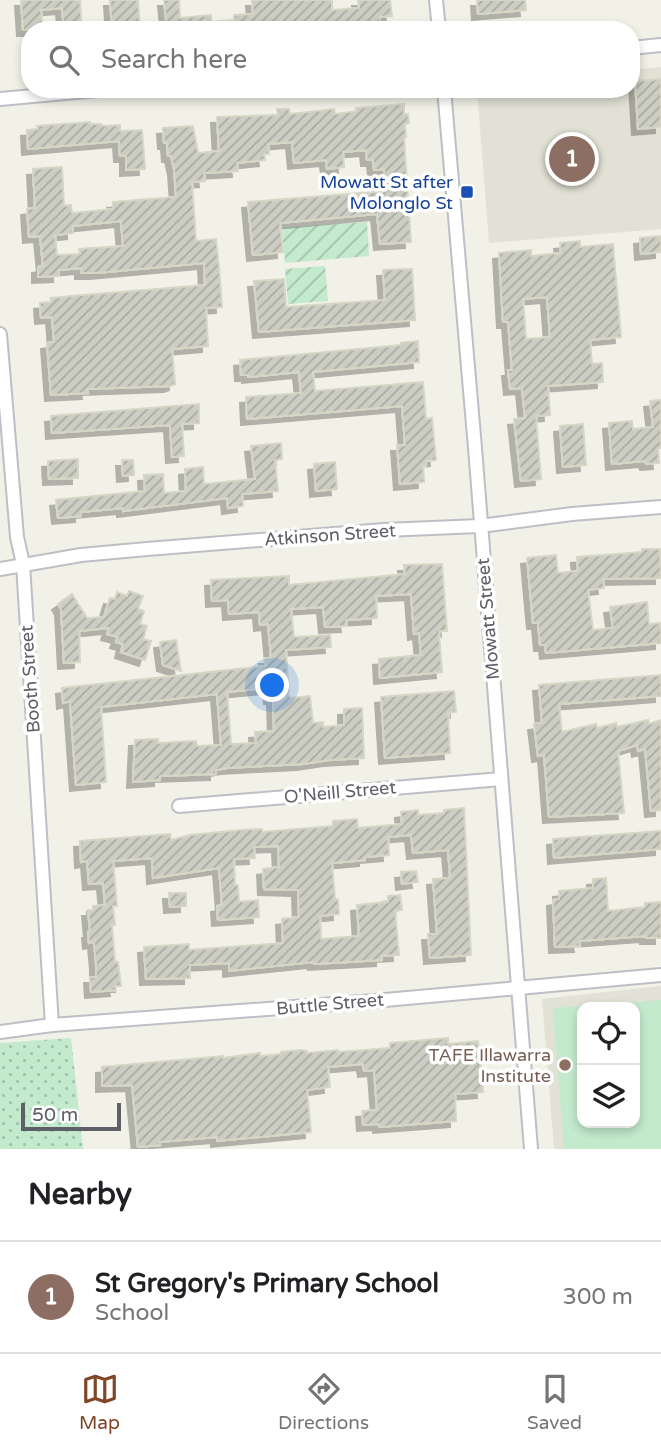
<!DOCTYPE html>
<html lang="en">
<head>
<meta charset="utf-8">
<style>
	body { margin:0; font-family:"Varela Round",sans-serif; background:#f2f2f2; color:#202124 }
	.controls { position:absolute; right:21px; bottom:21px; display:grid; overflow:hidden; border-radius:14px; box-shadow:0 4px 10px #0003 }
	.controls button { width:63px; height:63px; display:grid; place-items:center; padding:0; border:0; border-bottom:2px solid #e0e0e0; background:#fff; color:#202124; font:35px sans-serif }
	.scale { position:absolute; left:21px; bottom:18px; width:100px; box-sizing:border-box; padding-left:7px; border:4px solid #5e6068; border-top:0; font-size:19px; line-height:24px; white-space:nowrap; color:#5e6068; -webkit-text-stroke:5px #fff; paint-order:stroke }
	.you { position:absolute; left:273px; top:686px; width:24px; height:24px; margin:-18px; border:5px solid #fff; border-radius:50%; background:#1a73e8; box-shadow:0 0 0 10px #1a73e833 }
	.badge { display:grid; place-items:center; width:46px; height:46px; border-radius:50%; background:#7f4527; color:#fff; font-size:23px; font-weight:700 }
	.pin { position:absolute; translate:-50% -50%; border:4px solid #fff; box-shadow:0 2px 7px #0006 }
	.list { margin:0; padding:0; list-style:none }
	h2 { display:flex; justify-content:space-between; align-items:center; height:91px; margin:0; padding:0 28px; font-size:30px }
	h2 small { font-size:23px; font-weight:400; color:#757577 }
	.list li { display:grid; grid-template-columns:46px 1fr auto; gap:21px; align-items:center; box-sizing:border-box; height:112px; padding:0 28px; border-top:2px solid #e0e0e0 }
	.list b { display:block; font-size:26px; white-space:nowrap }
	.list p { margin:0; font-size:23px; white-space:nowrap; color:#757577 }
	.list em { font-size:23px; font-style:normal; color:#757577 }
	.icon { flex:none; width:38px; height:38px; fill:none; stroke:currentColor; stroke-width:2; stroke-linecap:round; stroke-linejoin:round }
	.map { position:relative; flex:none; width:661px; height:1149px; overflow:hidden }
	.search { position:absolute; background:#fff; box-shadow:0 4px 10px #0003; left:21px; right:21px; top:21px; height:77px; display:flex; align-items:center; gap:18px; box-sizing:border-box; padding:0 24px; border-radius:28px; color:#757577; font-size:26px }
	.sheet { height:203px; background:#fff }
	nav { display:flex; justify-content:space-around; align-items:center; box-sizing:border-box; height:98px; border-top:2px solid #e0e0e0; background:#fff; font-size:19px; color:#757577 }
	nav a { display:grid; justify-items:center; gap:4px }
	nav .on { color:#7f4527 }
	.map>svg:first-child { display:block }
	.education { fill:#e1e1d5; fill-rule:evenodd }
	.grass { fill:#c3eacd; fill-rule:evenodd }
	.park { fill:url(#park-dots) }
	.garden { fill:url(#garden-furrows) }
	.building { fill:url(#building-hatch); stroke:#d7d6c5; stroke-width:2; fill-rule:evenodd; filter:url(#shadow) }
	.lines { fill:none; stroke-linecap:round; stroke-linejoin:round }
	.minor-casing { stroke:#bebfc6; stroke-width:16 }
	.minor { stroke:#fff; stroke-width:12 }
	.transit-dot { fill:#1a4fb4; stroke:#fff; stroke-width:2.5 }
	.education-dot { fill:#8d6e63; stroke:#fff; stroke-width:2.5 }
	.labels { text-anchor:middle; stroke-width:7; stroke-linejoin:round; paint-order:stroke }
	.transit-label { font-size:18px; fill:#164399; stroke:#fff; text-anchor:end }
	.street-label { font-size:18px; fill:#5e6068; stroke:#fff }
	.education-label { font-size:18px; fill:#785e54; stroke:#fff; text-anchor:end }
</style>
</head>
<body>
<div class="map">
<svg width="661" height="1149" viewBox="0 0 661 1149">
	<defs>
		<pattern id="park-dots" width="8" height="8" patternUnits="userSpaceOnUse" patternTransform="scale(1.75)"><rect width="8" height="8" fill="#c3eacd"/><path d="M2 2h.1M6 6h.1" fill="none" stroke="#a2c1aa" stroke-width="1.8" stroke-linecap="round"/></pattern>
		<pattern id="garden-furrows" width="10" height="10" patternUnits="userSpaceOnUse" patternTransform="scale(1.75)"><rect width="10" height="10" fill="#c3eacd"/><path d="M-1 1l2-2M0 10L10 0M9 11l2-2" fill="none" stroke="#a2c1aa"/></pattern>
		<pattern id="building-hatch" width="6" height="6" patternUnits="userSpaceOnUse" patternTransform="scale(1.75)"><rect width="6" height="6" fill="#cccdc3"/><path d="M-1 1l2-2M0 6l6-6M5 7l2-2" fill="none" stroke="#a9aaa2"/></pattern>
		<filter id="shadow"><feDropShadow dx="-6" dy="6" stdDeviation="0" flood-color="#0004"/></filter>
	</defs>
	<rect width="100%" height="100%" fill="#f1f1e7"/>
	<g class="education">
		<polygon points="661,67 661,229 489,243 477,89 631,89 631,70"/>
		<path d="M661 986V1149H554L542 999ZM582 1007H635V1123H582Z"/>
	</g>
	<path class="grass" d="M661 1000V1149H564L553 1008ZM582 1007H635V1123H582Z"/>
	<polygon class="park" points="71,1038 83,1149 0,1149 0,1043"/>
	<g class="garden">
		<polygon points="367,222 369,256 285,263 282,228"/>
		<polygon points="325,266 328,301 288,304 285,269"/>
	</g>
	<g class="building">
		<polygon points="21,0 80,0 82,30 64,30 62,8 41,10 43,30 23,30"/>
		<polygon points="110,0 138,0 140,30 112,30"/>
		<polygon points="164,0 179,0 180,18 211,15 212,30 167,30"/>
		<polygon points="252,0 332,0 332,10 359,8 358,0 390,0 392,16 380,17 380,23 323,30 213,30 213,22 234,20 234,15 253,14"/>
		<polygon points="477,0 525,0 526,10 478,14"/>
		<polygon points="661,79 661,127 638,129 635,81"/>
		<path d="M404 104V114H408L409 123 405 124 406 137 404 138 411 242 380 244 377 214 280 223 283 252 253 255 248 202 386 191 384 169 374 170 373 160H367L366 150 343 152 344 167 327 169 326 160 294 163 292 142 268 144 269 154H264L265 160 237 163 238 171 204 173 205 181 192 182 196 241 216 239 219 267 222 307 206 308 208 346 172 349 175 384 170 386 87 389 88 393 51 395 47 343 54 342 52 317 41 318 40 303 51 302V298L72 296 205 285 204 263 96 273H81V268L59 270V276L38 277V267L43 266 40 236 29 237 27 209 35 208 33 169 62 167 64 206 71 205 72 213 113 209V202L176 197 174 169 171 156H168L167 143H164L163 128 193 126 198 153 219 151 217 117 278 115 277 109H289L290 114 334 109 335 114 357 111 356 108ZM121 221 123 246 79 249 80 254 57 255 55 235 73 233V226Z"/>
		<polygon points="90,122 90,124 101,124 102,126 120,125 120,131 142,130 145,169 126,170 126,156 120,156 119,141 28,149 27,130 38,129 37,126"/>
		<polygon points="661,236 661,252 641,254 640,238"/>
		<path d="M580 241V247L613 244 621 337 590 340 592 364 602 363 603 382 548 386 550 415 536 416 541 479 521 481 514 419 525 418 522 388 510 389 508 370H512L508 322H503L499 253 531 250V256L561 253 560 243ZM547 297 550 337 526 339 523 299Z"/>
		<polygon points="412,269 415,320 259,332 254,281 284,279 286,307 385,300 383,270"/>
		<polygon points="418,341 419,362 313,372 315,391 423,382 426,419 432,418 436,460 426,461 426,466 423,466 424,482 400,484 397,445 405,445 402,406 247,419 246,397 301,393 299,372 248,377 248,375 241,375 240,360 401,345 401,343"/>
		<polygon points="661,400 661,448 658,448 659,463 646,464 645,461 612,464 609,423 632,421 633,429 653,427 650,401"/>
		<polygon points="199,404 199,423 182,424 184,456 172,457 170,425 52,433 51,416"/>
		<polygon points="583,424 586,465 563,467 560,426"/>
		<polygon points="281,443 282,459 275,460 278,491 242,494 243,506 228,508 227,498 123,511 123,508 81,512 81,516 58,518 56,500 145,491 144,475 163,474 164,493 186,491 185,469 203,467 204,484 255,479 251,446"/>
		<polygon points="78,459 78,478 49,479 48,461"/>
		<polygon points="122,460 133,460 134,475 123,476"/>
		<polygon points="335,462 337,489 316,491 314,464"/>
		<polygon points="642,549 660,549 661,578 603,579 604,588 588,590 593,630 613,628 610,607 647,602 649,624 661,623 661,643 546,653 545,645 540,645 538,623 533,623 527,558 556,555 558,573 578,571 577,557 642,552"/>
		<path d="M442 564 447 631H440L439 634 442 672 380 678 379 659 421 655 419 633 414 634 411 594 376 596 377 618 346 620 347 626 325 627 323 607 291 609 294 637 330 635 331 647 286 650 289 695 291 698 310 696 313 723 323 722V727L344 725V709L362 708 364 758 329 760 303 764 227 768 216 770V774L160 776V780L133 782 135 740 158 739V743L196 741 197 746 221 745 217 694 101 707 106 782 76 785 70 701 63 703 62 688 266 666 265 658H271L268 624 260 625 259 612 229 614 228 600 212 601 211 580 289 576V585L405 574 404 565ZM269 688 270 698H273L274 731 255 732 256 743 231 744 227 692Z"/>
		<polygon points="129,591 143,596 138,609 144,611 140,624 147,626 143,639 151,641 145,660 121,652 123,644 116,642 118,637 107,634 109,628 79,631 80,662 64,663 61,609 58,604 72,594 87,618 104,617 110,598 115,599 117,592 127,596"/>
		<polygon points="176,640 181,671 163,665 160,642"/>
		<polygon points="661,675 661,696 559,704 562,732 596,724 597,728 616,723 617,727 648,720 649,724 661,720 661,810 651,811 645,749 638,751 637,745 618,751 624,813 549,817 544,755 538,756 534,724 542,723 539,685"/>
		<polygon points="454,691 456,712 448,713 450,753 385,758 381,697"/>
		<polygon points="464,808 471,955 430,958 428,934 437,934 433,879 449,878 450,875 448,850 413,853 411,835 388,837 389,855 365,857 365,860 332,863 335,899 338,899 339,914 320,916 321,939 359,936 357,905 388,902 388,896 400,895 402,910 395,911 399,955 382,956 382,960 314,964 313,962 229,971 229,963 190,965 190,978 146,979 144,947 189,944 189,950 283,943 282,919 299,917 298,890 264,889 263,869 279,867 278,846 254,847 255,858 234,859 235,885 238,885 239,902 258,900 259,917 218,920 217,906 222,905 219,868 153,878 152,858 113,861 117,906 113,906 115,925 112,925 115,962 118,962 121,986 115,986 116,990 91,992 90,977 96,977 96,964 94,942 89,943 88,932 90,932 88,910 93,910 93,906 105,905 103,883 89,884 87,861 81,862 80,841 170,834 171,840 190,835 241,830 262,829 262,832 333,826 333,821 357,819 358,828 402,824 401,812 418,810 418,815 444,813 444,810"/>
		<polygon points="661,831 661,849 554,858 553,839"/>
		<polygon points="416,871 418,882 402,884 401,872"/>
		<polygon points="606,878 608,911 645,907 645,903 661,902 661,938 646,938 646,936 579,941 580,946 555,947 553,900 559,899 559,891 593,888 593,879"/>
		<polygon points="169,893 186,893 186,906 170,907"/>
		<polygon points="448,1038 448,1044 478,1041 478,1046 485,1046 487,1061 480,1061 483,1092 455,1094 456,1121 379,1127 379,1124 363,1125 362,1111 377,1110 374,1070 364,1071 363,1064 328,1067 330,1087 307,1090 311,1132 217,1141 217,1137 159,1142 160,1145 138,1147 132,1085 102,1086 102,1067 223,1056 223,1058 260,1053 260,1056 281,1054 281,1052 301,1050 307,1051 307,1053 338,1050 338,1052 390,1048 390,1043"/>
	</g>
	<g class="lines">
		<g class="minor-casing">
			<g id="minor">
				<polyline points="436,0 439,30"/>
				<polyline points="631,48 661,45"/>
				<polyline points="444,89 475,448 531,1149"/>
				<polyline points="0,99 109,89"/>
				<polyline points="0,334 17,537 23,564 52,1025"/>
				<polyline points="0,569 81,555 147,549 384,530 480,526 572,514 661,507"/>
				<polyline points="179,806 501,779"/>
				<polyline points="0,1032 52,1025 374,1001 661,975"/>
			</g>
		</g>
		<use href="#minor" class="minor"/>
	</g>
	<rect class="transit-dot" x="460" y="185" width="14" height="14" rx="3.5"/>
	<circle class="education-dot" cx="565" cy="1065" r="7"/>
	<g class="labels">
		<g class="transit-label">
			<text x="453" y="188">Mowatt St after<tspan x="453" dy="21">Molonglo St</tspan></text>
		</g>
		<g class="street-label">
			<text transform="translate(330 535) rotate(-4)" y="6">Atkinson Street</text>
			<text transform="translate(488 619) rotate(-95)" y="6">Mowatt Street</text>
			<text transform="translate(30 679) rotate(-94)" y="6">Booth Street</text>
			<text transform="translate(340 792) rotate(-5)" y="6">O'Neill Street</text>
			<text transform="translate(330 1004) rotate(-5)" y="6">Buttle Street</text>
		</g>
		<g class="education-label">
			<text x="551" y="1061">TAFE Illawarra<tspan x="551" dy="21">Institute</tspan></text>
		</g>
	</g>
</svg>
<div class="controls">
<button><svg class="icon" aria-label="locate" viewBox="0 0 24 24"><circle cx="12" cy="12" r="6"/><path d="M12 2v4M12 18v4M2 12h4M18 12h4"/></svg></button>
<button><svg class="icon" aria-label="layers" viewBox="0 0 24 24"><path d="M12 4l9 5-9 5-9-5zM3 14l9 5 9-5"/></svg></button>
</div>
<div class="scale">50 m</div>
<div class="you"></div>
<div class="pin badge" style="left:572px;top:159px;background:#8d6e63">1</div>
<div class="search"><svg class="icon" aria-label="search" viewBox="0 0 24 24"><circle cx="10" cy="10" r="6"/><path d="M15 15l6 6"/></svg>Search here</div>
</div>
<section class="sheet">
<h2>Nearby<small></small></h2>
<ul class="list">
<li><span class="badge" style="background:#8d6e63">1</span><div><b>St Gregory's Primary School</b><p>School</p></div><em>300 m</em></li>
</ul>
</section>
<nav>
<a class="on"><svg class="icon" aria-label="map" viewBox="0 0 24 24"><path d="M3 6l6-2 6 2 6-2v14l-6 2-6-2-6 2zM9 4v14M15 6v14"/></svg>Map</a>
<a><svg class="icon" aria-label="directions" viewBox="0 0 24 24"><path d="M12 3l9 9-9 9-9-9zM9 14v-3h6M13 9l2 2-2 2"/></svg>Directions</a>
<a><svg class="icon" aria-label="saved" viewBox="0 0 24 24"><path d="M7 4h10v16l-5-4-5 4z"/></svg>Saved</a>
</nav>
</body>
</html>
